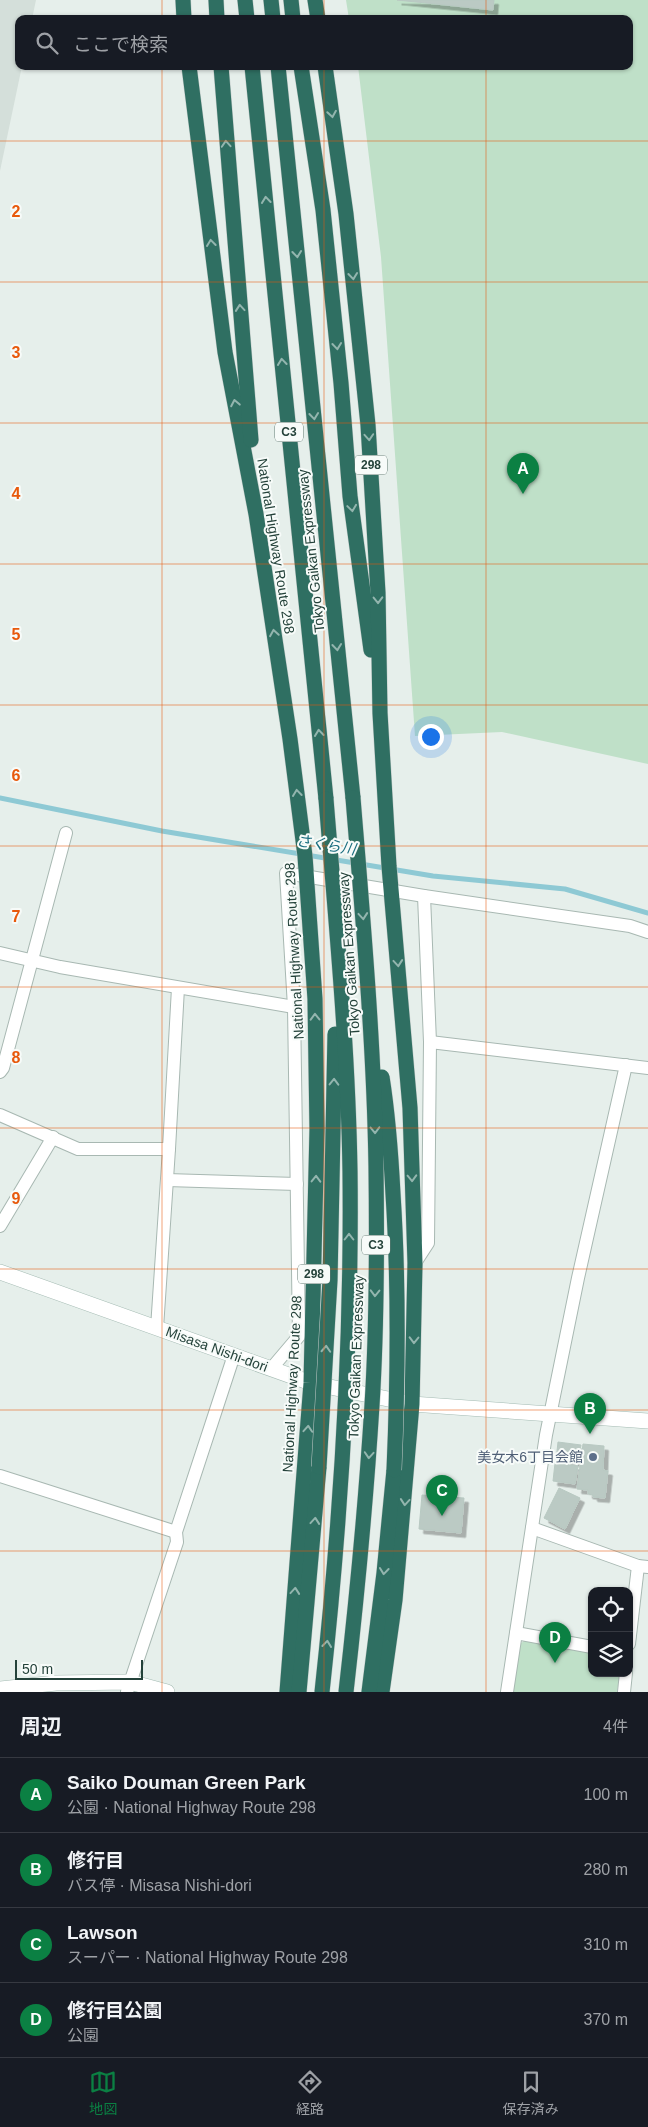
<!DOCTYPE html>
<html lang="ja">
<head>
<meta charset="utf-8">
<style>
	body { margin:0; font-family:Arial,"Noto Sans JP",sans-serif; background:#242831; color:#f1f3f6 }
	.controls { position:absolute; right:15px; bottom:15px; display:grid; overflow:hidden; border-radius:10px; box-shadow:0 1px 4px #0004 }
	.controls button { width:45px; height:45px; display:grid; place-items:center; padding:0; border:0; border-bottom:1px solid #363941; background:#171b24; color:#f1f3f6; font:25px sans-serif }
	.scale { position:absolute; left:15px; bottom:12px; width:128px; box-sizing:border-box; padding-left:5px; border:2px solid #24423a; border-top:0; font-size:14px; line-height:18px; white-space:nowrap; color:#24423a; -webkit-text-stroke:4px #f7fbf9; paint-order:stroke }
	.you { position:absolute; left:430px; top:736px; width:18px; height:18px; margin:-12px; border:4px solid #fff; border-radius:50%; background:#1a73e8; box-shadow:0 0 0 8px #1a73e833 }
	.badge { display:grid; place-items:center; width:32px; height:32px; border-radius:50%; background:#0b8043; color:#fff; font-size:16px; font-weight:700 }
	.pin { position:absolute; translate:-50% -41px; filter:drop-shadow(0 1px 2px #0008) }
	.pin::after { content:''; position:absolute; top:26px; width:18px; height:15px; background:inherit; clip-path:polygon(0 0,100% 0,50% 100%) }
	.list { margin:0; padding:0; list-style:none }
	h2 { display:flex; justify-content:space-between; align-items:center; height:65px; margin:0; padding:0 20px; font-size:21px }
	h2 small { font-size:16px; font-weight:400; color:#9ea1a6 }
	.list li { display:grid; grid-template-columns:32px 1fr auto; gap:15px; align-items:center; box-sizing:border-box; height:75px; padding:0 20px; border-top:1px solid #363941 }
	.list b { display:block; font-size:19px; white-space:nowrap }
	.list p { margin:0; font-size:16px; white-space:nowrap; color:#9ea1a6 }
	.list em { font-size:16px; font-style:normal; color:#9ea1a6 }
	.icon { flex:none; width:28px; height:28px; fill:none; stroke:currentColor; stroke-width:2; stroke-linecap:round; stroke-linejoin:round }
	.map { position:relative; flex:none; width:648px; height:1692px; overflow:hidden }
	.search { position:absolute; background:#171b24; box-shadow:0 1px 4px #0004; left:15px; right:15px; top:15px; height:55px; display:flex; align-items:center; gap:12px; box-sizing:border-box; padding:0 18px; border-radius:10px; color:#9ea1a6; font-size:19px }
	.sheet { height:365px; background:#171b24 }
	nav { display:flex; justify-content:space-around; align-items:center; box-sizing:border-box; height:70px; border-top:1px solid #363941; background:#171b24; font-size:14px; color:#9ea1a6 }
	nav a { display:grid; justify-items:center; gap:2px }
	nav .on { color:#0b8043 }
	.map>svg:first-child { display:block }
	.built { fill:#d4dfda }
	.green { fill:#bfe0c8 }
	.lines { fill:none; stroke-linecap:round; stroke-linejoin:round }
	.stream { stroke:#8ec9d4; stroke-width:5 }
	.building { fill:#bbcac4; stroke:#b8c9c2; filter:url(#shadow) }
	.street-casing { stroke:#a8b8b2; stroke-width:14 }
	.secondary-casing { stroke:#a4bbb3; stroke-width:16 }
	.highway-casing { stroke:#c2cac8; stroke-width:16 }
	.street { stroke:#fff; stroke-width:12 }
	.secondary { stroke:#fff; stroke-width:15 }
	.highway { stroke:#2f6f62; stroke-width:15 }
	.highway-bridge-casing { stroke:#c2cac8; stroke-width:16; stroke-linecap:butt }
	.highway-bridge { stroke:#2f6f62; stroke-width:15 }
	.oneway { stroke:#93b5ae }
	.grid { fill:none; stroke:#e8590c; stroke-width:1; stroke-opacity:0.55 }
	.service-dot { fill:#5c6f8a; stroke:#f7fbf9; stroke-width:2 }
	.labels { text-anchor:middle; stroke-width:4; stroke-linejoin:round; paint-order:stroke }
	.shield { fill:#f7fbf9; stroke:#637a73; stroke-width:1 }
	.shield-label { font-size:12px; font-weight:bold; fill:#24423a }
	.street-label { font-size:14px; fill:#24423a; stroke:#f7fbf9 }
	.service-label { font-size:14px; fill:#4e5e75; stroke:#f7fbf9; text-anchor:end }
	.water-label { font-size:15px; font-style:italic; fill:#1c6f80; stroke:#f7fbf9 }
	.grid-label { font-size:16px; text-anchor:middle; font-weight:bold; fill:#e8590c; stroke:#f7fbf9; stroke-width:4; stroke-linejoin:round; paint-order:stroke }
</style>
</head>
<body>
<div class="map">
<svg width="648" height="1692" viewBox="0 0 648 1692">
	<defs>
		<filter id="shadow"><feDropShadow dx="4.5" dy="4.5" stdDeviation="0" flood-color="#0004"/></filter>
	</defs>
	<rect width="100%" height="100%" fill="#e6efeb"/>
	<polygon class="built" points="0,0 36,0 32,19 19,19 19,66 22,66 0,171"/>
	<g class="green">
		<polygon points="346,0 648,0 648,764 502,732 415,736 381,257 358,66 629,66 629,19 349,19"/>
		<polygon points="526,1640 592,1653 592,1673 620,1673 617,1692 513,1692 521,1643"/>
	</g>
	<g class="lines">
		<polyline class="stream" points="0,798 162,831 433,876 565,889 648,913"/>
	</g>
	<g class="building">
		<polygon points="397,0 494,0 493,10"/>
		<polygon points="558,1442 581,1445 578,1463 556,1460"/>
		<polygon points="583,1444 604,1446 603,1470 608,1471 605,1498 593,1497 593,1495 588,1494 588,1490 577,1489"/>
		<polygon points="555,1463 578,1466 575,1484 553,1481"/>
		<polygon points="559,1488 580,1498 565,1529 544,1518"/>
		<polygon points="422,1495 464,1498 461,1533 419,1529"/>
	</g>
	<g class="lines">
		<g class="street-casing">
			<g id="street">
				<polyline points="0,953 60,967 294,1007"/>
				<polyline points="430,1042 648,1068"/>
				<polyline points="0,1072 3,1068 66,833"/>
				<polyline points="0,1115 78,1149 169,1149"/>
				<polyline points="167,1180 297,1184"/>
				<polyline points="0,1226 53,1137"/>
				<polyline points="415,1263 428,1243 430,1042 424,896"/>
				<polyline points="157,1328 169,1149 178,988"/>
				<polyline points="271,1369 299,1336 294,1007 286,873 424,896 630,926 648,932"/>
				<polyline points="0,1476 176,1532"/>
				<polyline points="532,1528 638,1566 648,1567"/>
				<polyline points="516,1633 592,1647"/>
				<polyline points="629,1644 638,1566"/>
				<polyline points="127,1692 177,1542 176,1532 234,1355"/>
				<polyline points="507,1692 546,1435 578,1278 626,1065"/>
				<polyline points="624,1692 626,1673"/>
			</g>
		</g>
		<g class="secondary-casing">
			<g id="secondary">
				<polyline points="0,1272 311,1383 412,1404 648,1421"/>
				<polyline points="0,1689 56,1683 130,1682 167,1692"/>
			</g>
		</g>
		<g class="highway-casing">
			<g id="highway">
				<polyline points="183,0 184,19"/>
				<polyline points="216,0 217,19"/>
				<polyline points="245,0 247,19"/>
				<polyline points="271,0 273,19"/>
				<polyline points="291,0 293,19"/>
				<polyline points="315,0 318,19"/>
				<polyline points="189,66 225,352 256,514 290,739 305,856 315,999 317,1129 311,1383 287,1692"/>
				<polyline points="221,66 251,440"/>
				<polyline points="252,66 326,799"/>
				<polyline points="278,66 353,798"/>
				<polyline points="301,66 323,210 341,383 350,496 371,650"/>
				<polyline points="325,66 346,214 368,425 378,593 380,713 389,866 410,1108 415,1263 412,1404 395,1600 382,1692"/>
				<polyline points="299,1692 319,1467"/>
				<polyline points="369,1692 384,1573 394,1470"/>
			</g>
		</g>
		<use href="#street" class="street"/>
		<use href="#secondary" class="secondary"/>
		<use href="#highway" class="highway"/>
		<g class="highway-bridge-casing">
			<g id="highway-bridge">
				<path d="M382 1077C388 1115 391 1155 393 1194 399 1286 398 1378 394 1470"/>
				<polyline points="319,1467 330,1280 335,1034"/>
				<path d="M322 1692C341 1519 352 1345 350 1171 348 1047 336 923 326 799"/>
				<path d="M346 1692C357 1596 366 1501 372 1405 377 1326 377 1245 376 1166 374 1043 363 920 353 798"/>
			</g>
		</g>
		<use href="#highway-bridge" class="highway-bridge"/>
	</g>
	<defs><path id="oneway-chevron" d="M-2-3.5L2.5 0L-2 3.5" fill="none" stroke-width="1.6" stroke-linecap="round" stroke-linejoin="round" transform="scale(1.25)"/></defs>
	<g class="oneway">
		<use href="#oneway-chevron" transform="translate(332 114) rotate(81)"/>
		<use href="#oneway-chevron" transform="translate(226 144) rotate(-94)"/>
		<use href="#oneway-chevron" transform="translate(266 200) rotate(-96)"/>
		<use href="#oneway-chevron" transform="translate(211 243) rotate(-97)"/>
		<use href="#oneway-chevron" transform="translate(297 254) rotate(84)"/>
		<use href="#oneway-chevron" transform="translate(353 276) rotate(84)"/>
		<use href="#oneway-chevron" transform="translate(240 308) rotate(-95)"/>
		<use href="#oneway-chevron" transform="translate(337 346) rotate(84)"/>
		<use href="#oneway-chevron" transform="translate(282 362) rotate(-96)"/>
		<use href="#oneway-chevron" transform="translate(235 403) rotate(-101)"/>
		<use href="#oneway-chevron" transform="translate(314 416) rotate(84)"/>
		<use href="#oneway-chevron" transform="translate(369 437) rotate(86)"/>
		<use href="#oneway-chevron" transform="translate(352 508) rotate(82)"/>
		<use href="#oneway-chevron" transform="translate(378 600) rotate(89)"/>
		<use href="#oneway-chevron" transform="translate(274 633) rotate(-99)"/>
		<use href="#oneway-chevron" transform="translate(337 647) rotate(84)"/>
		<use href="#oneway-chevron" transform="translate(319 733) rotate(-96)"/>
		<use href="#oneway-chevron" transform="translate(297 793) rotate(-97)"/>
		<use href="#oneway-chevron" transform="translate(363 916) rotate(85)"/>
		<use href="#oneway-chevron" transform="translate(398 963) rotate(85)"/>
		<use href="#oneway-chevron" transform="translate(315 1017) rotate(-91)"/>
		<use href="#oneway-chevron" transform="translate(334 1082) rotate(-89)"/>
		<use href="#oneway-chevron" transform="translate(375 1130) rotate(89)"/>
		<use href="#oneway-chevron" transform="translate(412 1178) rotate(88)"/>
		<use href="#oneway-chevron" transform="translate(316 1179) rotate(-89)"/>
		<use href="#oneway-chevron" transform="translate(349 1237) rotate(-90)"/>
		<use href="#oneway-chevron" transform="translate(375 1293) rotate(91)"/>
		<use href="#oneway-chevron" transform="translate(414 1340) rotate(91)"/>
		<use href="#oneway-chevron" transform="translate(326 1349) rotate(-87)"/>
		<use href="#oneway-chevron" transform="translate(308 1429) rotate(-86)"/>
		<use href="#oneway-chevron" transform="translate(369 1455) rotate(94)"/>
		<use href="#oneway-chevron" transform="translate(405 1502) rotate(95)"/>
		<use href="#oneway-chevron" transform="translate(315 1521) rotate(-85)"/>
		<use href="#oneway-chevron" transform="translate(384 1571) rotate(96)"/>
		<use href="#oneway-chevron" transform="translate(295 1591) rotate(-85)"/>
		<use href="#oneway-chevron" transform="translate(327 1644) rotate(-84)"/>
	</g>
	<path class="grid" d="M162 0V19M324 0V19M486 0V19M162 66V1692M324 66V1692M486 66V1692M0 141H648M0 282H648M0 423H648M0 564H648M0 705H648M0 846H648M0 987H648M0 1128H648M0 1269H648M0 1410H648M0 1551H648"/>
	<circle class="service-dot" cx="593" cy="1457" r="5"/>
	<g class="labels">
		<g class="shield">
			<rect x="275" y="422.5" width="28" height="19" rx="4"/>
			<rect x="355" y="455.5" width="32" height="19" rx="4"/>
			<rect x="362" y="1235.5" width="28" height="19" rx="4"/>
			<rect x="298" y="1264.5" width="32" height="19" rx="4"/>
		</g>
		<g class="shield-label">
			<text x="289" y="436">C3</text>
			<text x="371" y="469">298</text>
			<text x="376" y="1249">C3</text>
			<text x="314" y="1278">298</text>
		</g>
		<g class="street-label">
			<text transform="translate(276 546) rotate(81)" y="5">National Highway Route 298</text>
			<text transform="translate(311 551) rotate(-96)" y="5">Tokyo Gaikan Expressway</text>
			<text transform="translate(294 951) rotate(-93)" y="5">National Highway Route 298</text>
			<text transform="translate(349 954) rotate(-94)" y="5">Tokyo Gaikan Expressway</text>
			<text transform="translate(217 1349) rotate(20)" y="5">Misasa Nishi-dori</text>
			<text transform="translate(356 1357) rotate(-88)" y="5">Tokyo Gaikan Expressway</text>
			<text transform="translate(292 1384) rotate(-87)" y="5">National Highway Route 298</text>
		</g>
		<g class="service-label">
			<text x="583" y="1462">美女木6丁目会館</text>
		</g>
		<g class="water-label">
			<text transform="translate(326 845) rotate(9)" y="5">さくら川</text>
		</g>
	</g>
	<g class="grid-label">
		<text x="16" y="217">2</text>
		<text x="16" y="358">3</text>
		<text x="16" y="499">4</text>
		<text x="16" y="640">5</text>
		<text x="16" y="781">6</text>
		<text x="16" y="922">7</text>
		<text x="16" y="1063">8</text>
		<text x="16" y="1204">9</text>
	</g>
</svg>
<div class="controls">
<button><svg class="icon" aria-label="locate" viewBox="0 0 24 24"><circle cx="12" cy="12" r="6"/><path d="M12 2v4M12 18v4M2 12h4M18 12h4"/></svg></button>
<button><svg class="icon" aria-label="layers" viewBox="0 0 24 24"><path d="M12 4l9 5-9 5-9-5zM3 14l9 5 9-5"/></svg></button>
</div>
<div class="scale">50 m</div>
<div class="you"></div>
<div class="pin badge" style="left:523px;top:494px">A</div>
<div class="pin badge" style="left:590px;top:1434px">B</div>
<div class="pin badge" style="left:442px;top:1516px">C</div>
<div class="pin badge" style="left:555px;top:1663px">D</div>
<div class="search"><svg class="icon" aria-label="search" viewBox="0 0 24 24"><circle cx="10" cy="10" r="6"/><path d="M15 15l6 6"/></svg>ここで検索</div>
</div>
<section class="sheet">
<h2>周辺<small>4件</small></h2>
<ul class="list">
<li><span class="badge">A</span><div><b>Saiko Douman Green Park</b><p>公園 · National Highway Route 298</p></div><em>100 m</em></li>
<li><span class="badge">B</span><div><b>修行目</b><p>バス停 · Misasa Nishi-dori</p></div><em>280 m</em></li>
<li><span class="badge">C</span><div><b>Lawson</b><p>スーパー · National Highway Route 298</p></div><em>310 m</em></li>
<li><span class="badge">D</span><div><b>修行目公園</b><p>公園</p></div><em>370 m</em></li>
</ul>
</section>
<nav>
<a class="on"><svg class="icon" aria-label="map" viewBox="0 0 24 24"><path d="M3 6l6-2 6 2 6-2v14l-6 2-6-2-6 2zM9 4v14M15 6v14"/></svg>地図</a>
<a><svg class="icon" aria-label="directions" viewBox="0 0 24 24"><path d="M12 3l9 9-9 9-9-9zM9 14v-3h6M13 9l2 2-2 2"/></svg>経路</a>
<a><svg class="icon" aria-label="saved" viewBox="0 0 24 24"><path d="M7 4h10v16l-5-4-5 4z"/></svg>保存済み</a>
</nav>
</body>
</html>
